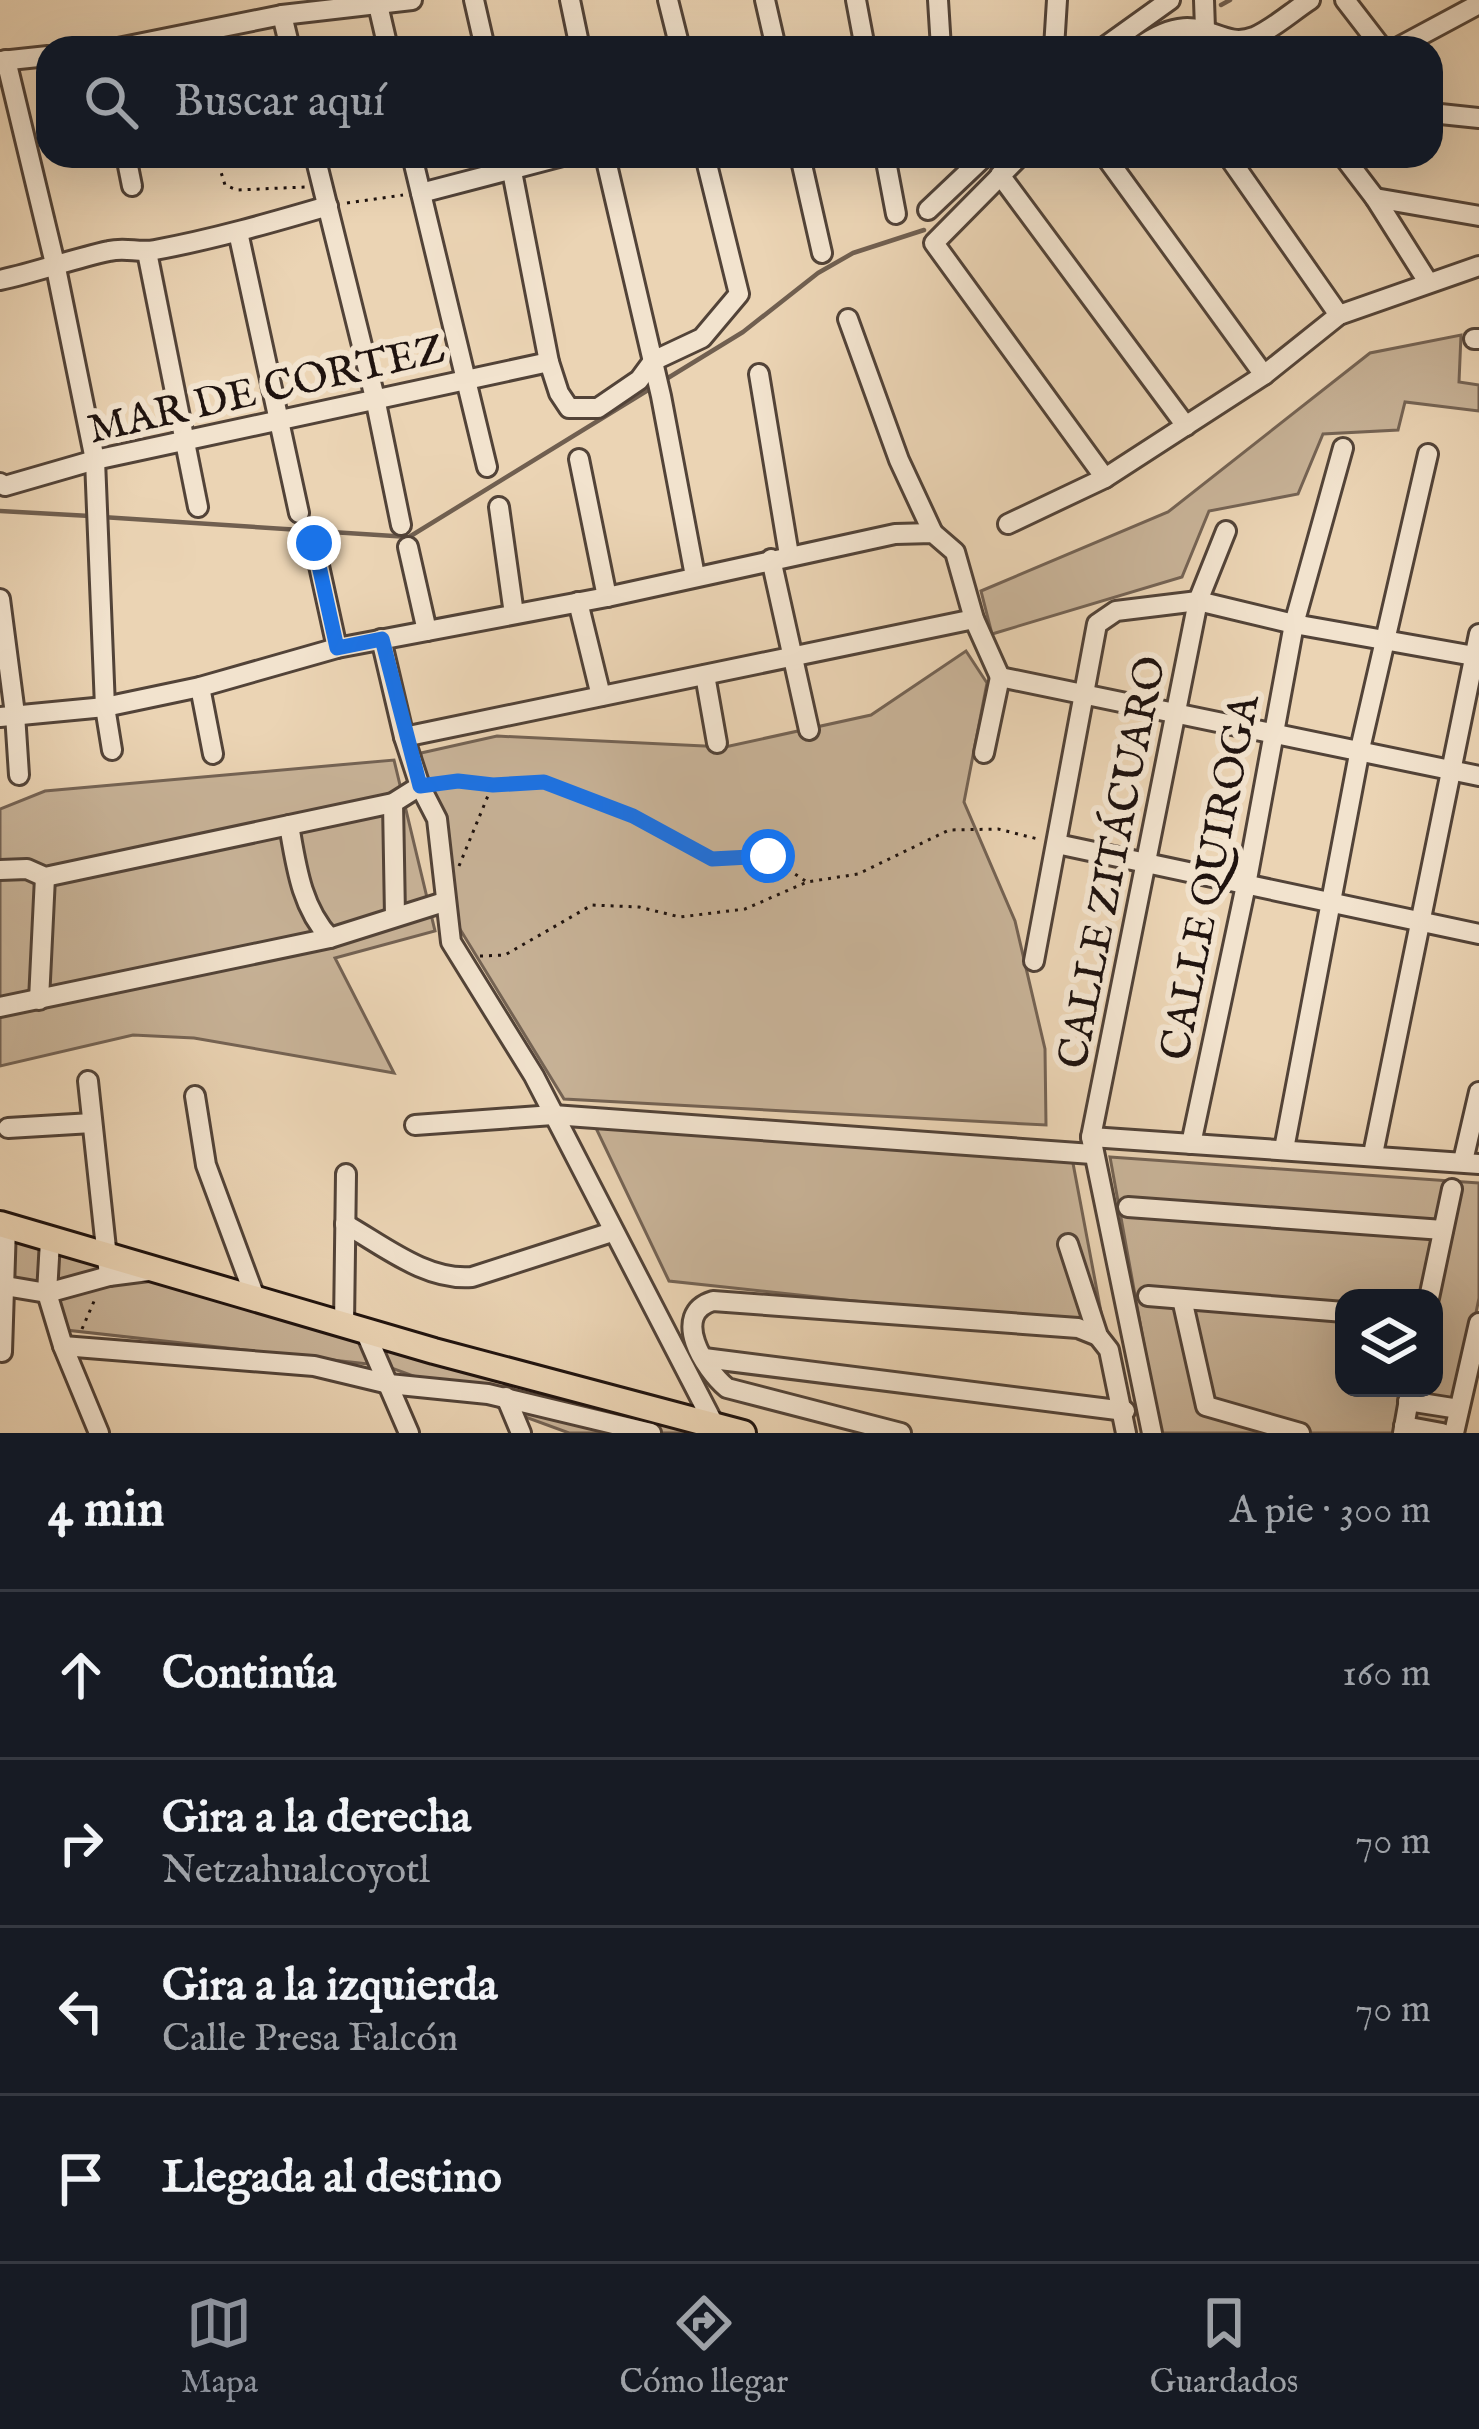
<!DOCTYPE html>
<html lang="es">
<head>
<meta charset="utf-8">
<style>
	body { margin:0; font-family:"IM FELL English",serif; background:#20242c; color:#f1f3f6 }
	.controls { position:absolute; right:36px; bottom:36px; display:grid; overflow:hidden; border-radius:24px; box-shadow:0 12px 48px #0002 }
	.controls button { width:108px; height:108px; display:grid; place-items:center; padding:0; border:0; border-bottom:3px solid #363941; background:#171b24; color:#f1f3f6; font:60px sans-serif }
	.stop { position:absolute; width:36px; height:36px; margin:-27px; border:9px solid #1a73e8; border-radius:50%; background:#fff }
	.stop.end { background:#1a73e8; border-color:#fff; box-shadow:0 3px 12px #0008 }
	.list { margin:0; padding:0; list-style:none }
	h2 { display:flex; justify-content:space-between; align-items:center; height:156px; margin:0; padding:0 48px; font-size:51px }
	h2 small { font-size:39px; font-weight:400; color:#9ea1a6 }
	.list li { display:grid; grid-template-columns:78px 1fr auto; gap:36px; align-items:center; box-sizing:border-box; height:168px; padding:0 48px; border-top:3px solid #363941 }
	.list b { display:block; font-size:45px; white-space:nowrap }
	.list p { margin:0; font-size:39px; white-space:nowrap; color:#9ea1a6 }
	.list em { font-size:39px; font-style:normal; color:#9ea1a6 }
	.icon { flex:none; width:66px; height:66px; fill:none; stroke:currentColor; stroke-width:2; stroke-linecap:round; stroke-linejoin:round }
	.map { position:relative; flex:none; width:1479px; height:1433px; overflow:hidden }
	.search { position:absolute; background:#171b24; box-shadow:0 12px 48px #0002; left:36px; right:36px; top:36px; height:132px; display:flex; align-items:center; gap:30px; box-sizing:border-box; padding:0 42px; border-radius:36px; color:#9ea1a6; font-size:45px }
	.sheet { height:828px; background:#171b24 }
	nav { display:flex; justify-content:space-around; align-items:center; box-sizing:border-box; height:168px; border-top:3px solid #363941; background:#171b24; font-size:33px; color:#9ea1a6 }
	nav a { display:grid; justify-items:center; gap:6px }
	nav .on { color:#8c9099 }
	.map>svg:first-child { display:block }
	.green { fill:#c8b398; stroke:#746354; stroke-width:3; fill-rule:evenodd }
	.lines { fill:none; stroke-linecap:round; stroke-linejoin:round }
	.stream { stroke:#705f50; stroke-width:4.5 }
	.minor-casing { stroke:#524338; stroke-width:24 }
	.major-casing { stroke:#1f130f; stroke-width:30 }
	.path { stroke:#1f130f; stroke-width:3; stroke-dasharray:3 6; stroke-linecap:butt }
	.minor { stroke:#f2e3ce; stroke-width:18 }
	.major { stroke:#ebd4b4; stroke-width:24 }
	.route { stroke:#1a73e8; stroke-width:15 }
	.labels { text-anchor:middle; stroke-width:12; stroke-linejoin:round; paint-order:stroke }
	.street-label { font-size:42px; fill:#1f130f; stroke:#f2e3ce }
</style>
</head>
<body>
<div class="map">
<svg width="1479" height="1433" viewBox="0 0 1479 1433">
	<rect width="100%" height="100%" fill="#ebd4b4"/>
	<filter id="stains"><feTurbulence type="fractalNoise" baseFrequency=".00167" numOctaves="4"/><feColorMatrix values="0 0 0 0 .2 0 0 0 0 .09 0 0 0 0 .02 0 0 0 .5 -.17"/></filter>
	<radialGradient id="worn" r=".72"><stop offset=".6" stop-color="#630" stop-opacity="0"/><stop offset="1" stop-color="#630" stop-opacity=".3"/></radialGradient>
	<g class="green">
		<polygon points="1461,335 1459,382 1479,385 1479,411 1405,402 1398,430 1323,434 1298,494 1209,511 1182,577 992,634 981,591 1168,512 1370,353"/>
		<polygon points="966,651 987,683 964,802 1015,921 1045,1049 1046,1125 564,1099 455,921 420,786 421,753 497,736 725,747 871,715"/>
		<polygon points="394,760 435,931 335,958 394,1073 194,1038 133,1035 0,1066 0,809 45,791"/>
		<polygon points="594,1124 1072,1158 1104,1328 669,1281"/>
		<path d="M1110 1157 1479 1183V1298L1451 1433H1160ZM1344 1298H1434V1388H1344Z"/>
		<polygon points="0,1237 704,1427 705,1433 569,1433 386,1366 66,1330 53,1286 0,1277"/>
	</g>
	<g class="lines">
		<g class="stream">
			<polyline points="1221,5 1230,0"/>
			<polyline points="663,381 743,332 818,273 853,253 924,230"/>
			<polyline points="0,511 90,516"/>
			<polyline points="102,517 409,537 653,387"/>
		</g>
		<g class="minor-casing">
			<g id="minor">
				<polyline points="474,0 485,48"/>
				<polyline points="570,0 580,48"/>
				<polyline points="668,0 680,48"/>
				<polyline points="765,0 776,48"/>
				<polyline points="856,0 865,48"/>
				<polyline points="938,0 941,48"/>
				<polyline points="1204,0 1205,29"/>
				<polyline points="1345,0 1382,48"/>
				<polyline points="378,5 388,48"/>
				<polyline points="282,15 290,48"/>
				<polyline points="118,48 282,15 412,0"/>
				<polyline points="1054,48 1057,0"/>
				<polyline points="1103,48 1170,0"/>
				<path d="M1138 48C1201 2 1215 52 1254 37 1273 29 1293 11 1310 0"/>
				<polyline points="1397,48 1479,4"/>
				<polyline points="6,60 56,268 95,460 105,707 112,750"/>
				<polyline points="0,61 48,56"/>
				<polyline points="1431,113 1479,118"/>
				<polyline points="126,156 132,186"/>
				<polyline points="315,156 375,398 401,525"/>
				<polyline points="412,156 487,467"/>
				<polyline points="509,156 549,362 559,393 569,408 598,408 639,380 653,361 702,338 739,294 705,156"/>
				<polyline points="605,156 661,396 695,576"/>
				<polyline points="800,156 822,253"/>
				<polyline points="885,156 896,214"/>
				<polyline points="1020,156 934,243 1105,478"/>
				<polyline points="1105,156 1264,375"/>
				<polyline points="1228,156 1339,315"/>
				<polyline points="1343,156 1375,198 1428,282"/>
				<polyline points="1000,175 1186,426"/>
				<polyline points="421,193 563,156"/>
				<polyline points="1375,198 1479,216"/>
				<polyline points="928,210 985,156"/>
				<polyline points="238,232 299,513"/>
				<polyline points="147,252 198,507"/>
				<path d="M0 280C37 272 72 259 109 251 125 247 139 253 155 250 214 239 270 223 328 206"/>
				<polyline points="848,319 899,460 933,533"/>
				<polyline points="1474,339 1479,339"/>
				<polyline points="759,374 789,555"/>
				<polyline points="579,459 607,597"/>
				<polyline points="0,483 5,486 95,460 549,362"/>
				<polyline points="499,507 514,614"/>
				<polyline points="1008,524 1105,478 1264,375 1339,315 1479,266"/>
				<polyline points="314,543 337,648"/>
				<polyline points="408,547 427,631"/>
				<polyline points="771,559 809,730"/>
				<polyline points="0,599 15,714 19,775"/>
				<polyline points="578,602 601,696"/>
				<polyline points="381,639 404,737 420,786 437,819 451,942 534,1076 718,1432"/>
				<polyline points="705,675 717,743"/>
				<polyline points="1000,677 1479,776"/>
				<polyline points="200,687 213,754"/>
				<polyline points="0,717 105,707 200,687 337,648 607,597 895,534 933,533 955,552 974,619 1000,677"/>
				<polyline points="404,737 974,619"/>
				<polyline points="984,753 1000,677"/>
				<polyline points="393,803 395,916"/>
				<path d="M289 825C296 865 301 907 330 938"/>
				<polyline points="1057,844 1479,934"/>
				<polyline points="0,870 27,869 45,877 393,803 420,786"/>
				<polyline points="1034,961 1097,624 1116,611 1198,601 1294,624 1479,657"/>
				<polyline points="39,1000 45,877"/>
				<polyline points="0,1007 330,938 444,902"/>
				<polyline points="88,1081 109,1276"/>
				<polyline points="195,1096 206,1165 256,1300"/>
				<polyline points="415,1125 553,1115 1092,1154"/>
				<polyline points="8,1128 92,1123"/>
				<polyline points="1091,1137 1479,1164"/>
				<polyline points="1191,1144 1246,885 1294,624 1343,448"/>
				<polyline points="1284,1149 1360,749 1428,454"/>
				<polyline points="1373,1154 1479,634"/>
				<polyline points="1463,1161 1479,1092"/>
				<polyline points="1128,1207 1443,1230"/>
				<path d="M345 1224C384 1246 426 1281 472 1277L612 1232"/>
				<polyline points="50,1241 47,1293 63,1346 99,1433"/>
				<polyline points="1068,1244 1098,1336 1109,1350 1126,1433"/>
				<polyline points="0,1285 47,1293 109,1276 148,1271"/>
				<polyline points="1148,1296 1344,1312"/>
				<polyline points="1429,1298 1452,1189"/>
				<polyline points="1182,1299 1206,1406 1300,1433"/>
				<polyline points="344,1325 346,1174"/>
				<polyline points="365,1331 409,1433"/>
				<polyline points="63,1346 314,1366 389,1384 488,1394 651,1433"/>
				<polyline points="2,1352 6,1226"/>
				<polyline points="704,1358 1125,1411"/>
				<polyline points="506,1397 521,1433"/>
				<polyline points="1408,1401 1459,1409"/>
				<polyline points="1404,1426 1442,1433"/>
				<path d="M901 1433 727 1388C704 1369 670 1314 713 1301L1078 1328 1098 1336"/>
				<polyline points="1152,1433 1091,1137 1198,601 1226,531"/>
				<polyline points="1403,1433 1411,1388"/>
				<polyline points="1454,1433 1479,1323"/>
			</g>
		</g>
		<g class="major-casing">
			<polyline id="major" points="0,1224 434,1351 743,1433"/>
		</g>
		<g class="path">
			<polyline points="216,156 225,185 237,190 305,187"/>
			<polyline points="347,203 403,195"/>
			<polyline points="440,783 544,782 633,816 712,859 768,856 807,882"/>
			<polyline points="459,866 492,786"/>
			<polyline points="480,956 505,955 592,905 639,907 680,917 745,909 807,882 858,874 949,830 998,829 1038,839"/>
			<polyline points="82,1329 95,1299"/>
		</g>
		<use href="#minor" class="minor"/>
		<use href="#major" class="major"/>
	</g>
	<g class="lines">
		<polyline class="route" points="314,543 337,648 382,639 420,786 458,781 493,785 544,782 633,816 712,859 768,856"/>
	</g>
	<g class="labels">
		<g class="street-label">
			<text transform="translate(266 387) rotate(-13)" y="15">MAR DE CORTEZ</text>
			<text transform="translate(1110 862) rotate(-79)" y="15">CALLE ZITÁCUARO</text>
			<text transform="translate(1208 877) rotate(-79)" y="15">CALLE QUIROGA</text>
		</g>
	</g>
	<rect width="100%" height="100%" filter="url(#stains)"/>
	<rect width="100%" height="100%" fill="url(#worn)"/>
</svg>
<div class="controls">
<button><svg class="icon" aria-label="layers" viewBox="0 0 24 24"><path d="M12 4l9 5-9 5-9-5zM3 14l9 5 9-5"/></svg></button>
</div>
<div class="stop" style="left:768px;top:856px"></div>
<div class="stop end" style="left:314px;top:543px"></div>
<div class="search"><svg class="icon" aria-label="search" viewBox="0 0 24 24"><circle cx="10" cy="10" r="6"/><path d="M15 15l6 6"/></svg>Buscar aquí</div>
</div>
<section class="sheet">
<h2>4 min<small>A pie · 300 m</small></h2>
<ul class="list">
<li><svg class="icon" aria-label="ahead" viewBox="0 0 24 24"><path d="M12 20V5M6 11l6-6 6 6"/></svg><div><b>Continúa</b></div><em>160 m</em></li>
<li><svg class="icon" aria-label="right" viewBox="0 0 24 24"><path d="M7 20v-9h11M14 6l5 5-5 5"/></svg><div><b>Gira a la derecha</b><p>Netzahualcoyotl</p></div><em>70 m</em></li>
<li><svg class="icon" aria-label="left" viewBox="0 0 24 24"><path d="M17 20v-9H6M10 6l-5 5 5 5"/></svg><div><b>Gira a la izquierda</b><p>Calle Presa Falcón</p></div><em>70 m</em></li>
<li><svg class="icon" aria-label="arrive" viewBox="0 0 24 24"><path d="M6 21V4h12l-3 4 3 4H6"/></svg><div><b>Llegada al destino</b></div></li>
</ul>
</section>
<nav>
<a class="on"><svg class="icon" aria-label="map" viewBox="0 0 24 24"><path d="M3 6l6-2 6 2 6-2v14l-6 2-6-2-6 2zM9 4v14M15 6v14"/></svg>Mapa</a>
<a><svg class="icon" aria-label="directions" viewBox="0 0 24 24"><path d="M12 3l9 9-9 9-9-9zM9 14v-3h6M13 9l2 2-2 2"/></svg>Cómo llegar</a>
<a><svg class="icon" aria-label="saved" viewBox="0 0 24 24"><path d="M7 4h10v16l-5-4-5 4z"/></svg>Guardados</a>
</nav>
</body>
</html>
